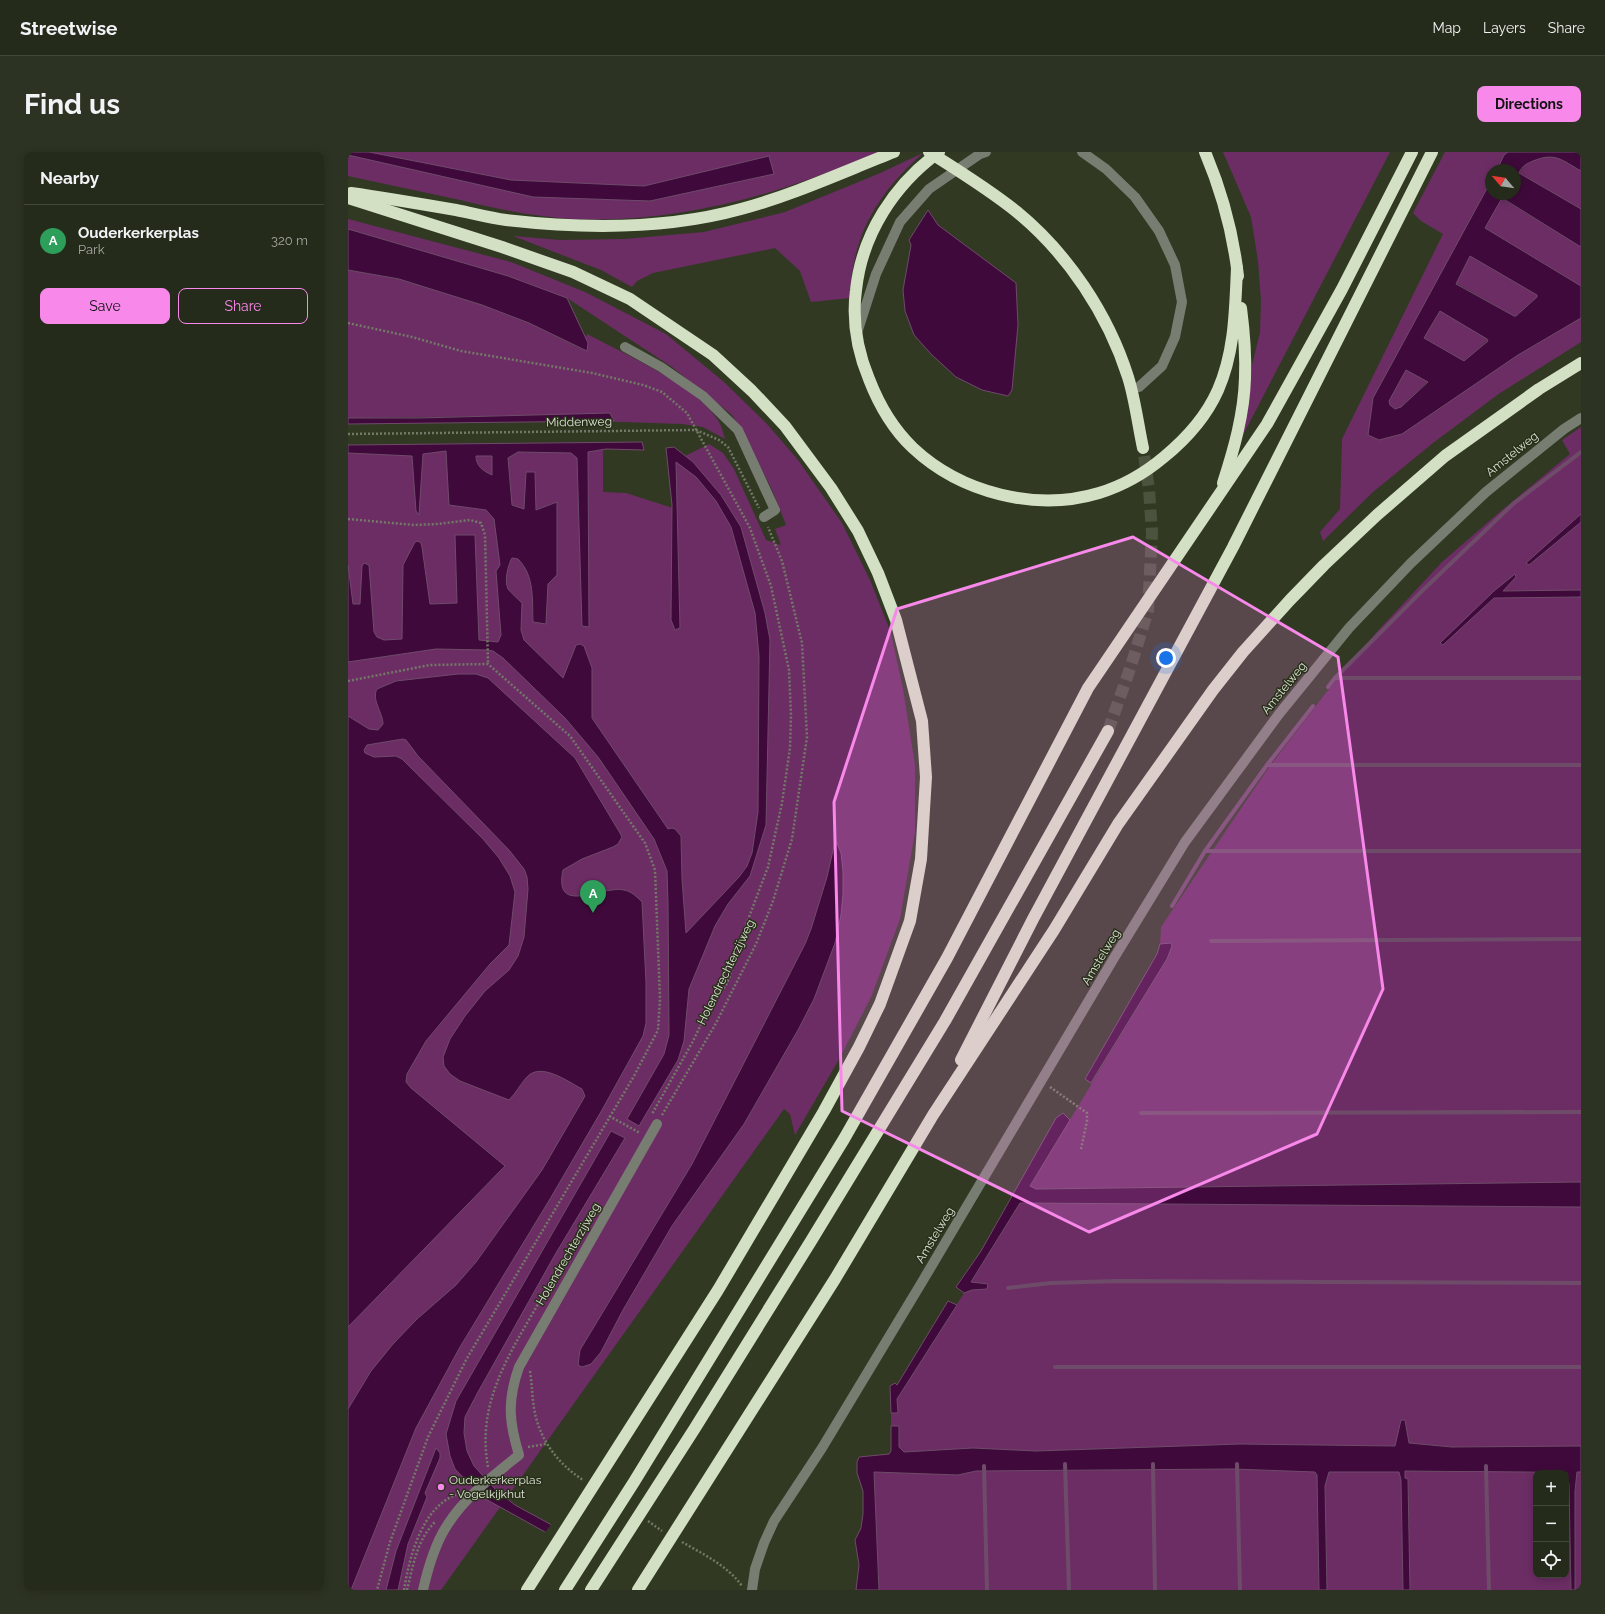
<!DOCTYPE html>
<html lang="en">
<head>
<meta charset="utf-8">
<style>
	body { margin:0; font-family:Raleway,sans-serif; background:#2d3323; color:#f1f3f6 }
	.controls { position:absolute; right:12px; bottom:12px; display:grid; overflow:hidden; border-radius:8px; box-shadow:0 2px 10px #0003 }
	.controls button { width:36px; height:36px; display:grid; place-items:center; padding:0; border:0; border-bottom:1px solid #424739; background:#252b1a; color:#f1f3f6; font:20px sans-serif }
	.compass { position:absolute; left:1137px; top:12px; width:36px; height:36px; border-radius:50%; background:#252b1a; box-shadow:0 2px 10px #0003; rotate:299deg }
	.you { position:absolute; left:818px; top:506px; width:14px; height:14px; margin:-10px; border:3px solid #fff; border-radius:50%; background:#1a73e8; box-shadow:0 0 0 6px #1a73e833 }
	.badge { display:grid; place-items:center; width:26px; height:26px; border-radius:50%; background:#f888ea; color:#fff; font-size:13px; font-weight:700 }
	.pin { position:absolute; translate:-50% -33px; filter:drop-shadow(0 1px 2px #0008) }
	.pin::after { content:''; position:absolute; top:21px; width:14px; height:12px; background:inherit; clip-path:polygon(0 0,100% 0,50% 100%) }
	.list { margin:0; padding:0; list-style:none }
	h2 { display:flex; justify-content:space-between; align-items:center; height:52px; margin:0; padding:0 16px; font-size:17px }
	h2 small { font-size:13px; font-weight:400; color:#a3a7a2 }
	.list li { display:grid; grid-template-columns:26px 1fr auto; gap:12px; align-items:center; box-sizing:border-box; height:72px; padding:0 16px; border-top:1px solid #424739 }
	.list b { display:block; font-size:15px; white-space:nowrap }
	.list p { margin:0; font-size:13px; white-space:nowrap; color:#a3a7a2 }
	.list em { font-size:13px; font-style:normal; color:#a3a7a2 }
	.actions { display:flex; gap:8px; padding:12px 16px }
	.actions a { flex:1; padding:9px 0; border:1px solid #f888ea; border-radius:8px; text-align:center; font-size:14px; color:#f888ea }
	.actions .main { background:#f888ea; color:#111 }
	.icon { flex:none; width:22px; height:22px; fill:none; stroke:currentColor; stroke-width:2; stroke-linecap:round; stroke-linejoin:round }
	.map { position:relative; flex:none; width:1233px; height:1438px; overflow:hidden; border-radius:8px }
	header { display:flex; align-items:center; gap:24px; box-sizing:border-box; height:56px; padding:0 20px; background:#252b1a; border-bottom:1px solid #424739 }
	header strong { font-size:19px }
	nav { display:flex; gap:22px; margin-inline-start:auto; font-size:14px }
	.intro { display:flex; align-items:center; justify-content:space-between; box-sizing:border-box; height:96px; padding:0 24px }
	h1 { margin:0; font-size:28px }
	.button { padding:10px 18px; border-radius:8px; background:#f888ea; color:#111; font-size:14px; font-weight:700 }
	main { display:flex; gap:24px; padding:0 24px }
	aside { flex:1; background:#252b1a; border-radius:8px; box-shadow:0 2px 10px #0003 }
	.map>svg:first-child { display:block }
	.green { fill:#6c2d65; fill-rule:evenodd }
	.water { fill:#3f0a3b; stroke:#6f4b6a; fill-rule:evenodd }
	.pier { fill:#313923 }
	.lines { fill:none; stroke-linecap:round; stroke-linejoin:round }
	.stream { stroke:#6f4b6a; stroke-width:4 }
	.highway-tunnel { stroke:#4b533e; stroke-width:12; stroke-dasharray:12 6; stroke-linecap:butt }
	.path { stroke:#727966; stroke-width:2.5; stroke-dasharray:2 2; stroke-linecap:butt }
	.minor { stroke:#787d72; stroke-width:10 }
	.highway { stroke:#d4e0c4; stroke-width:12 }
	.marked { fill:#f888ea; fill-opacity:0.2; stroke:#f888ea; stroke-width:3; stroke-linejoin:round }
	.poi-dot { fill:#f888ea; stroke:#272f19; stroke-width:1.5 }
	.labels { text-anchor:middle; stroke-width:3; stroke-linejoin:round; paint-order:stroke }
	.street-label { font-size:12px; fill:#dee4d6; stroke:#272f19 }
	.poi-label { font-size:12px; fill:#dee4d6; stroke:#272f19; text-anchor:start }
</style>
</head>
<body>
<header>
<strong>Streetwise</strong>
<nav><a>Map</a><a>Layers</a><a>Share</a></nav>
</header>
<div class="intro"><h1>Find us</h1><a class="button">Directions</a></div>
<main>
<aside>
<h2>Nearby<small></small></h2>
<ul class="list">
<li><span class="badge" style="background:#2e9e5b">A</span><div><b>Ouderkerkerplas</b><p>Park</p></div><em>320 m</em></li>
</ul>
<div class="actions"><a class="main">Save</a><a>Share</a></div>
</aside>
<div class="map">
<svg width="1233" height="1438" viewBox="0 0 1233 1438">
	<rect width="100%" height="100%" fill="#313923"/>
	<g class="green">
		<path d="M0 0H530C434 42 330 72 225 67 187 65 150 57 112 48 75 40 37 32 0 24Z"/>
		<polygon points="875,0 1042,0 895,283 898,239 912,180 913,149 910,109 903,65"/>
		<polygon points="1097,0 1160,0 1156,3 1149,18 1143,18 1143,29 1020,283 1080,264 1170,203 1233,166 1233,190 1152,241 1085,291 1025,340 975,389 972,380 992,357 994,287 1095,82 1073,69 1065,61"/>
		<path d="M575 1C529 42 504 83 502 146L463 150 452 119 427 96 305 121 289 129 284 135 253 118 165 84 212 88 276 87 356 80 437 60 530 22Z"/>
		<polygon points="1195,4 1210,5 1233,19 1233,57 1171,21 1178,12"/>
		<polygon points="1153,46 1233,95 1233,134 1137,76"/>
		<polygon points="0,67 163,110 237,140 318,182 376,230 419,272 450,308 494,371 522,428 543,481 555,537 567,613 567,680 552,767 524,843 493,904 447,983 442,962 436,957 93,1438 0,1438 0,301 64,303 93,293 163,340 159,292 184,291 255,292 255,340 278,341 328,357 327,309 361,292 375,301 386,317 418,388 433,393 427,377 438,373 425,340 400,289 384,263 324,215 219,146 160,124 0,77"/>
		<polygon points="1122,104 1189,143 1189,145 1168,164 1166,164 1108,131"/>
		<path d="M0 118 51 127 134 153 181 171 234 197 239 182C273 200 353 236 371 270 374 275 375 281 377 287L355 275 334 272 245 269 233 263 0 266Z"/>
		<polygon points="1092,159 1140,187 1140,188 1116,209 1076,186"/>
		<polygon points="1057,218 1080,229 1053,255 1047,257 1043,256 1041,249"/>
		<polygon points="1233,275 1233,362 1178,411 1181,413 1233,370 1233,438 1154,439 1168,425 1095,493 1146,446 1233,445 1233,1030 688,1037 682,1034 819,807 823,792 812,792 813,775 919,618 977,542 1027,482 1094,410 1153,359 1222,302 1214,288"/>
		<path d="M128 304H144V324C136 319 128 314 128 304Z"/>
		<polygon points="672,1051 1233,1055 1233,1294 1104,1295 1061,1291 1057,1268 1053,1269 1048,1294 892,1292 688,1299 625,1296 556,1300 551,1295 550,1274 543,1274 543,1261 550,1260 549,1247 616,1141 624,1138 639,1136 639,1132 623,1130"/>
		<polygon points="885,1317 967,1319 969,1323 971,1438 531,1438 526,1320 610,1323 628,1319"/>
		<path d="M1057 1319 1092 1320 1136 1319 1220 1321 1223 1438H1062L1060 1327 1057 1326ZM1188 1321H1218V1423H1188Z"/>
		<polygon points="981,1320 1051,1320 1053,1328 1055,1438 979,1438 977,1334"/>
		<polygon points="1229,1320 1233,1320 1233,1438 1227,1438 1227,1339"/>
	</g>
	<g class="water">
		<polygon points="0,0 21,0 163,28 296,34 421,4 426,22 302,49 185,45 0,3"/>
		<path d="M1160 0H1233V19C1214 8 1207 0 1185 9 1178 12 1174 14 1171 21L1233 57V95L1154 46 1137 76 1233 134V166L1170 203 1054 282 1031 288 1020 283 1025 246 1143 29V42H1167V18H1149L1156 3ZM1122 104 1189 143V145L1168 164H1166L1108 132ZM1092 159 1139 187 1140 189 1116 209 1076 186ZM1058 218 1080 230 1053 255 1047 257 1042 253 1041 249Z"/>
		<polygon points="580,58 590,73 668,131 670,173 664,238 660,244 634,238 608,225 583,202 566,183 557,159 555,138 563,93 561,88"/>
		<polygon points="0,77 160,124 219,146 240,191 239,199 181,171 134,153 51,127 0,118"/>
		<polygon points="262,261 266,269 0,272 0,266 71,266"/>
		<path d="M294 290 296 298 258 297 240 300 241 475 234 474 229 306 223 301 170 300 160 306 164 353 176 357 178 320H187L188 358 209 350V423L200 432 198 472 185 470C184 448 187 424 170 407L164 406C160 413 156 429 160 437 164 442 169 446 174 451L173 478 176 488 215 526 228 493 232 492 236 494 244 516V566L320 677 324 676 327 677 333 684 334 727 338 781 391 725 399 714 404 701 410 660 411 504 407 461 383 375 368 349 348 325 328 310 332 476 327 478 323 468 324 353 318 296 326 295 345 310 373 343 393 375 417 461 422 488 418 673 402 724 380 752 367 774 341 837 336 889 330 908 291 974 279 967 316 902 321 883 320 751 319 719 306 687 250 605 217 566 155 506 145 499 139 498 88 497 0 510V413L5 452H12L14 414 16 411 21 413 26 480 29 485 36 488 54 487 55 413 67 390 70 389 73 391 74 395 82 452 109 451 107 383H127L131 488 150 490 153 483 148 419 152 413 146 367 138 358 101 353 98 299 75 302 71 363 68 359 64 304 0 301V293ZM128 304H144V323C135 319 128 314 128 304Z"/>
		<polygon points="1233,362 1233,370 1181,413 1178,411"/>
		<polygon points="1167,422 1168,425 1155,439 1233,438 1233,445 1146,446 1095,493 1092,491 1146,439"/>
		<path d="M110 522H128L140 526 227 606 272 681 274 685 270 692 265 695 234 707 215 718C205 765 254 733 276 738 283 739 289 745 294 750L298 830V871L295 884 254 958 202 1047 112 1195 68 1276 3 1438H0V1257L23 1219 45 1192 69 1167 108 1133 128 1110 194 1018 237 944 234 937C219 929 192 909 178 926 172 933 168 941 161 948L112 929 102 922 96 914 95 905 102 887 117 864 137 839 161 818 170 804 176 785 180 737 179 725 176 717 161 698 70 604 58 588 55 587 19 593 16 598 17 601 26 605 48 604 54 607 135 687 151 706 162 724 167 740 161 793 142 812 78 889 59 922 58 930 63 936 157 1014 0 1175V564L21 577 30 578 35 572C35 561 23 547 29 537L48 529Z"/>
		<polygon points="489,691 493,701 495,719 495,742 493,763 487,791 466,847 450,878 396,972 324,1074 275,1158 253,1200 243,1212 234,1215 230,1213 232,1198 344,1012 457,792 463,777 479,725 486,694"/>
		<polygon points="823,791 824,794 819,807 743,931 737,927 809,802 812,792"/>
		<polygon points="715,961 722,968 682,1034 688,1037 1233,1030 1233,1055 672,1051 623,1130 640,1132 639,1137 624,1138 616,1141 608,1135 633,1099 708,966"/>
		<polygon points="263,979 277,986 208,1101 130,1240 117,1265 116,1281 119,1299 126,1314 147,1337 167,1353 202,1372 304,1438 218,1398 197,1380 134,1345 107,1317 102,1304 98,1282 108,1249"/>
		<polygon points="600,1149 609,1153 549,1247 550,1261 543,1261 542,1234 547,1231 549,1233"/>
		<path d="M1053 1268H1057L1061 1291 1104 1295 1233 1294V1320H1229L1227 1339V1438H1223L1221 1333 1219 1321C1165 1319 1111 1320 1057 1319V1326L1060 1327 1062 1438H1055L1053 1328 1051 1320H981L977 1334 979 1438H971L969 1323 967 1320 885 1317 628 1319 610 1323 526 1320 531 1438H508L511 1413 507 1388 513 1376 515 1362V1339L509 1321V1310L511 1305 541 1302 543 1299V1274H551V1295L556 1300 625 1296 688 1299 892 1292 1047 1294Z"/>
		<polygon points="88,1296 92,1301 92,1306 77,1341 79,1345 60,1392 50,1438 38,1438 48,1399"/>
	</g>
	<polygon class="pier" points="204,1371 305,1436 306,1438 276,1438 216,1400 196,1382"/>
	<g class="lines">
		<g class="stream">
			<polyline points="987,526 1233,526"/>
			<polyline points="980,535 987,526 1074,439 1165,352 1233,300"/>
			<polyline points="919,613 1233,613"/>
			<polyline points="857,699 1233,699"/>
			<polyline points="824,754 857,699 919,613 965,554"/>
			<polyline points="863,789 1233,787"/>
			<polyline points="793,961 1233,960"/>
			<polyline points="660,1136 703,1131 770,1129 1233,1131"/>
			<polyline points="707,1215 1233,1215"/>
			<polyline points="717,1312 721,1438"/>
			<polyline points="805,1312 807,1438"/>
			<polyline points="889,1312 892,1438"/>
			<polyline points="636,1314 639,1438"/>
			<polyline points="1138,1314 1141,1438"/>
		</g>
		<polyline class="highway-tunnel" points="760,579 783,514 800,458 804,381 801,337 795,296"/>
		<g class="path">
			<polyline points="0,171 64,185 113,199 244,221 295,233 314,240 339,261 402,376 423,434 441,518 443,563 442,596 434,651 420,715 390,794 382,824 378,833 363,852 344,891 304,962"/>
			<polyline points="0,282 348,278 371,288 380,295 411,356"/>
			<polyline points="0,367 66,373 90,372 122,368 133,371 137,383 140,512"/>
			<polyline points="0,529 82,513 140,512 222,584 297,691 307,718 312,847 310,878 286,924 118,1208 80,1285 42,1390 29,1438"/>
			<polyline points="702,935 739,961 739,969 733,997"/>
			<polyline points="314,963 367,873 408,792 425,749 444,687 459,585 454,491 434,409 420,375"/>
			<polyline points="261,964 292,981"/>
			<path d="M182 1219C184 1232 184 1244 186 1256 191 1287 209 1311 235 1328"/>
			<polyline points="180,1295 198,1292"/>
			<path d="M140 1315C129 1255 157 1209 186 1159 202 1132 218 1105 234 1078"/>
			<polyline points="300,1369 314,1379"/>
			<path d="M334 1390C355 1402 380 1414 394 1434"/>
			<path d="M56 1438C61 1406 74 1355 108 1343"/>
			<path d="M59 1438C65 1414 69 1387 88 1369"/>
		</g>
		<g class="minor">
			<polyline points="734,0 758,17 787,45 811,79 827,113 834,150 827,185 814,214 791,235 783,237"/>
			<polyline points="509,181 528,122 552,70 581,37 632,2 638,0"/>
			<polyline points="277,195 313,215 355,244 390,278 427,358 416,365"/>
			<path d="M75 1438C80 1416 87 1391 100 1372 118 1344 145 1324 171 1303 161 1270 159 1249 171 1215L309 972"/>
			<polyline points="404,1438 407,1417 416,1391 426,1369 474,1296 574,1130 766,806 837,690 931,562 1001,476 1063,411 1138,340 1216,277 1233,266"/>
		</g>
		<g class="highway">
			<path d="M581 0C611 19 642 38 669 60 720 102 760 162 780 225 787 247 790 273 795 296"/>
			<path d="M591 0C546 33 514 82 508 138 504 168 509 198 521 227 531 253 545 277 565 296 613 341 688 360 751 341 774 334 797 321 816 305 838 287 858 265 870 238 887 199 887 158 889 116"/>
			<path d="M857 0C874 40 885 81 890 124"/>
			<path d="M3 41C38 46 73 52 108 58 124 61 141 66 158 68 236 77 317 78 393 57 445 43 495 20 546 0"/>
			<polyline points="0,46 154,95 225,120 282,147 365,203 404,239 437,274 483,336 510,379 530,421 548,468 574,569 578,625 573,707 562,769 532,852 511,895 476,959 370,1138 179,1438"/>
			<path d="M875 331C886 297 896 262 897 226 898 203 896 179 893 156"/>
			<polyline points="613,908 685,767 885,395 1084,0"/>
			<polyline points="217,1438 286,1330 496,987 599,806 740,536 919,272 994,137 1064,0"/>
			<polyline points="243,1438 347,1276 463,1089 597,869 760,579"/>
			<polyline points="290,1438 487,1127 585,963 706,778 770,672 865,538 895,500 942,448 976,413 1029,363 1097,304 1191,237 1233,211"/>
		</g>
	</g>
	<path class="marked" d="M785 385 990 505 1035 837 969 982 741 1080 494 959 486 650 549 457Z"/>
	<circle class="poi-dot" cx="93" cy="1335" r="4"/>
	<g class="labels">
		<g class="street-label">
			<text transform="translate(231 270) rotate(-1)" y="4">Middenweg</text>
			<text transform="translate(1164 302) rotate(-39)" y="4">Amstelweg</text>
			<text transform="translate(936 536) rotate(-51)" y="4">Amstelweg</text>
			<text transform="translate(753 805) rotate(-59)" y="4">Amstelweg</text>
			<text transform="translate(378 820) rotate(-64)" y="4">Holendrechterzijweg</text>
			<text transform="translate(587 1083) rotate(-59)" y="4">Amstelweg</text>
			<text transform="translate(220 1102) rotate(-60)" y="4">Holendrechterzijweg</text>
		</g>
		<g class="poi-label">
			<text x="101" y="1332">Ouderkerkerplas<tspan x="101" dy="14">- Vogelkijkhut</tspan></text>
		</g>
	</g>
</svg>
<div class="controls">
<button>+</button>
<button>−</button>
<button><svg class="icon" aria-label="locate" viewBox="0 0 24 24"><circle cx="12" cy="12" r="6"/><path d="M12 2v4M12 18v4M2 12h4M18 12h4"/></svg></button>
</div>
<svg class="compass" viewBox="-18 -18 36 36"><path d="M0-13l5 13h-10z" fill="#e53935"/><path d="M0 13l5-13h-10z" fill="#a3a7a2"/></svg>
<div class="you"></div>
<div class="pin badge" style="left:245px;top:761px;background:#2e9e5b">A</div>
</div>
</main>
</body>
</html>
